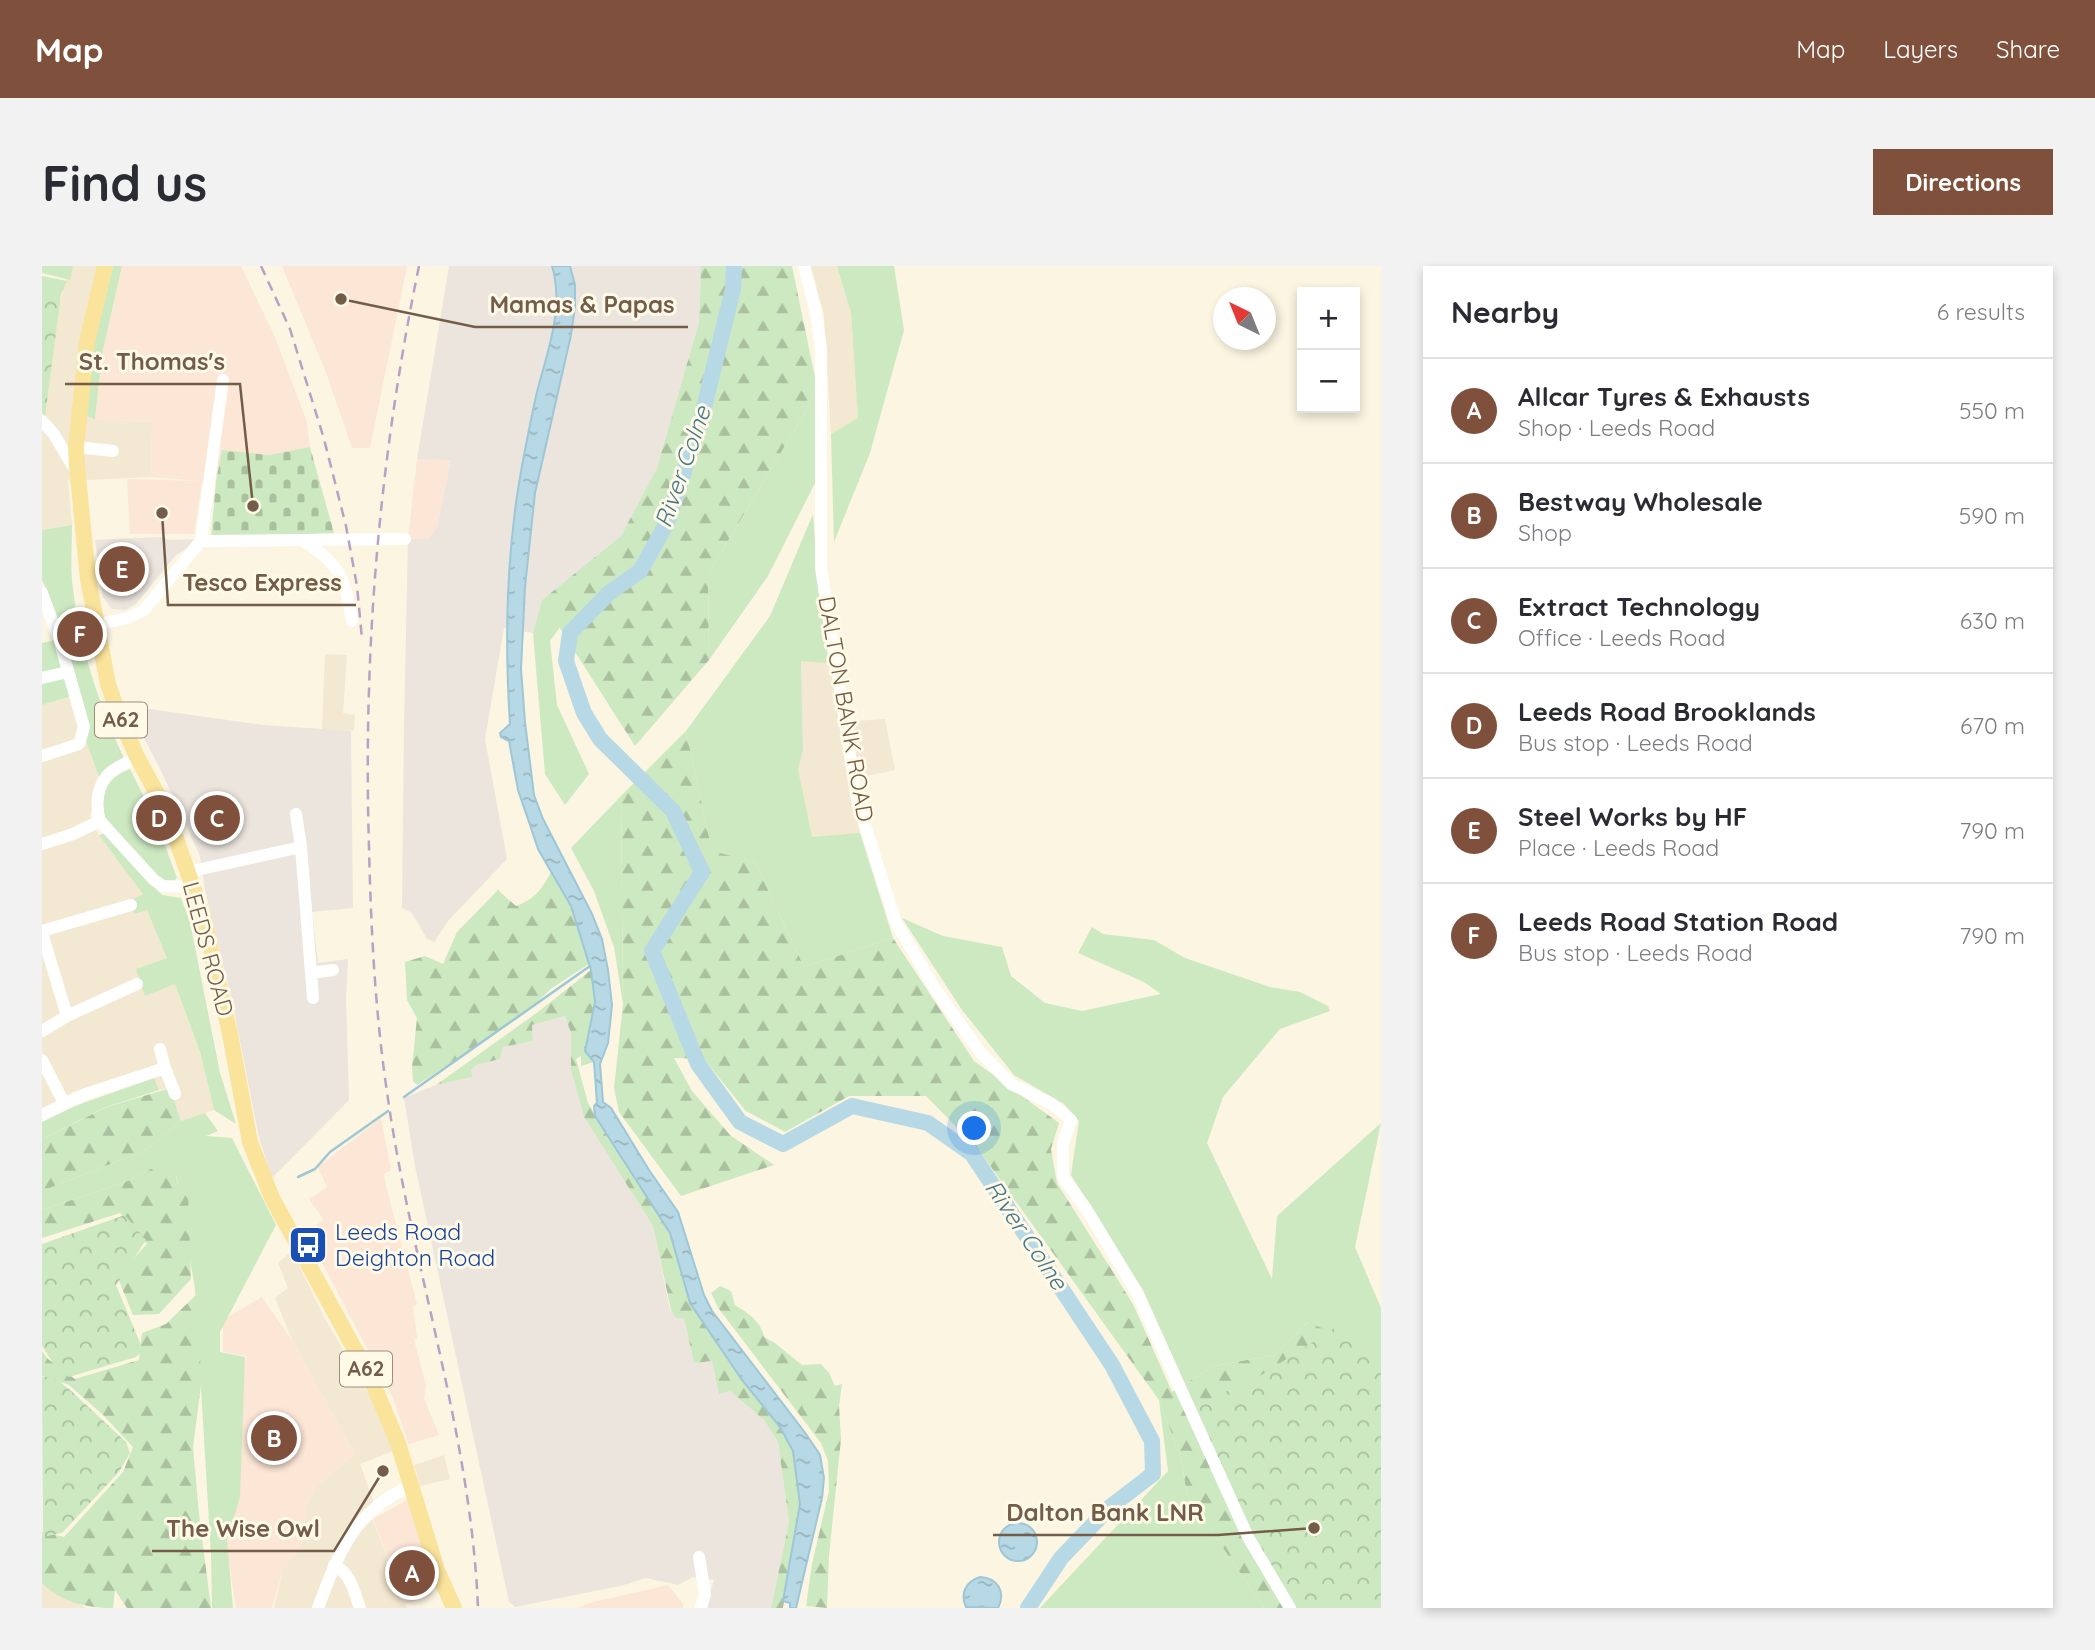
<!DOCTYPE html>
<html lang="en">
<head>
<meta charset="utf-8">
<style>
	body { margin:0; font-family:Quicksand,sans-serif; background:#f2f2f3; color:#2b2b33 }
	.controls { position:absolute; right:21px; top:21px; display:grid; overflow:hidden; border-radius:0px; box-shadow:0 4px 10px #0003 }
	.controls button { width:63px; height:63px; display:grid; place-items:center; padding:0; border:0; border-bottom:2px solid #e1e1e2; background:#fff; color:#2b2b33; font:35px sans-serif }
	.compass { position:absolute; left:1171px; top:21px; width:63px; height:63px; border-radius:50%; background:#fff; box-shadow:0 4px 10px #0003; rotate:317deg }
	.you { position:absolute; left:933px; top:863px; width:24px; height:24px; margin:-18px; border:5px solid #fff; border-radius:50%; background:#1a73e8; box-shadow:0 0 0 10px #1a73e833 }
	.badge { display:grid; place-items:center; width:46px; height:46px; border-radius:50%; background:#7f513c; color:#fff; font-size:23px; font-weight:700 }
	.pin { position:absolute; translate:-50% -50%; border:4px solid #fff; box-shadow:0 2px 7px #0006 }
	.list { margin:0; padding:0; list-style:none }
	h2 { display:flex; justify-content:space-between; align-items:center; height:91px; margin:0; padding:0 28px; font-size:30px }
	h2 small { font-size:23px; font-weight:400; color:#7c7c81 }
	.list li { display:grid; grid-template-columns:46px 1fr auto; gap:21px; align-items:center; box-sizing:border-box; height:105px; padding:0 28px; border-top:2px solid #e1e1e2 }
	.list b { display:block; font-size:26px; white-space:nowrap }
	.list p { margin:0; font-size:23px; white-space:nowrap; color:#7c7c81 }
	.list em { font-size:23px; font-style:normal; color:#7c7c81 }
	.map { position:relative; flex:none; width:1339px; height:1342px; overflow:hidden; border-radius:0px }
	header { display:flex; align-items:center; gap:42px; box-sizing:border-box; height:98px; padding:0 35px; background:#7f513c; color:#fff }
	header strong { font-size:33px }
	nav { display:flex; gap:38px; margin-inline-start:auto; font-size:24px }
	.intro { display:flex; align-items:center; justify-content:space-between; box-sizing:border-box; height:168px; padding:0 42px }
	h1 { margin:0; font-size:49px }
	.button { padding:18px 32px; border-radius:0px; background:#7f513c; color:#fff; font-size:24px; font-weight:700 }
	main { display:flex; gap:42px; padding:0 42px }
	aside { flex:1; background:#fff; border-radius:0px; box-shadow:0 4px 10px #0003 }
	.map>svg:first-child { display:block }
	.residential { fill:#f3e8d1 }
	.commercial { fill:#fce6d6 }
	.industrial { fill:#ebe5dd }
	.green { fill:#cce9c1 }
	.forest { fill:url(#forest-firs) }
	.cemetery { fill:url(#cemetery-stones) }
	.park { fill:url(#park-crowns) }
	.water { fill:url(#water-ripples); stroke:#9dc7d7; stroke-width:2 }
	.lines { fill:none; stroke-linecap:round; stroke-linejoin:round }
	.stream { stroke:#9dc7d7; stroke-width:2.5 }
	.river { stroke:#b7d9e5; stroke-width:16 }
	.minor { stroke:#fff; stroke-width:12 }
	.major { stroke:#fae39b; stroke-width:16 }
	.rail { stroke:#b9a1c5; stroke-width:2.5; stroke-dasharray:10 7; stroke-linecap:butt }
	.labels { text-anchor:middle; stroke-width:6; stroke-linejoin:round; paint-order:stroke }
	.shield { fill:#fff9e8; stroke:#9d8c79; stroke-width:2 }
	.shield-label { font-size:21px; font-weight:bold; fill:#735d49 }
	.street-label { font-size:23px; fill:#735d49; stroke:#fff9e8 }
	.transit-label { font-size:23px; fill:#164399; stroke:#fff9e8; text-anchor:start }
	.water-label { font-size:24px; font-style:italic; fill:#46788d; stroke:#fff9e8 }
	.leader { fill:none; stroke:#735d49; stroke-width:2.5 }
	.callout-dot { fill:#735d49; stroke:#fff9e8; stroke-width:2.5 }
	.callout-label { font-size:24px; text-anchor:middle; font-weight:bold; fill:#735d49; stroke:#fff9e8; stroke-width:6; stroke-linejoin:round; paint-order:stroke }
</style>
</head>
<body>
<header>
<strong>Map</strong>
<nav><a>Map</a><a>Layers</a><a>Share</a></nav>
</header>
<div class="intro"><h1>Find us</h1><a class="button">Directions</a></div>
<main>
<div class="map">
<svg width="1339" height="1342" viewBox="0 0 1339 1342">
	<defs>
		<pattern id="forest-firs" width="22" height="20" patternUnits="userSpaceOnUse" patternTransform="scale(1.75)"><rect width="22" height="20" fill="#cce9c1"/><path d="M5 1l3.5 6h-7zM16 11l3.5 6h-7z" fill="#aac09f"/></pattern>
		<pattern id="cemetery-stones" width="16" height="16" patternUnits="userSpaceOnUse" patternTransform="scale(1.75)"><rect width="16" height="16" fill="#cce9c1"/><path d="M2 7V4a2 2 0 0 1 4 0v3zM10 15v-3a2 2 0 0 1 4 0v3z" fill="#aac09f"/></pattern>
		<pattern id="park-crowns" width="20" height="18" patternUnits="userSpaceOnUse" patternTransform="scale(1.75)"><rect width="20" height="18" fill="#cce9c1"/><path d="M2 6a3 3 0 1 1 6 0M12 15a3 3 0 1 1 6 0" fill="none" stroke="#aac09f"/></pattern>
		<pattern id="water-ripples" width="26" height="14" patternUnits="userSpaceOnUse" patternTransform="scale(1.75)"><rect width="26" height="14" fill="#b7d9e5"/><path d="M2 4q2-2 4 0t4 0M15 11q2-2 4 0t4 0" fill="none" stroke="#99b3bc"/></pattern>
	</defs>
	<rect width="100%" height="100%" fill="#fcf5e2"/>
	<g class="residential">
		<polygon points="28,0 55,0 39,72 31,146 53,153 110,156 109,211 45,214 39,201 26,215 30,259 0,264 0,161 11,85 10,64"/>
		<polygon points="769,0 795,0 809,47 816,152 789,168 782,49"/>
		<polygon points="283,388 305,389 301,447 313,449 312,465 280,463"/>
		<polygon points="759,394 787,397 799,456 843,453 853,504 806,514 818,567 770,573 756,503 761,484"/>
		<polygon points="28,431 57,511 48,551 57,569 102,628 92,647 105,644 126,692 103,730 133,718 158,787 172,844 139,855 128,822 117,824 106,802 31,826 0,843 0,439"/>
		<polygon points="250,985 282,1051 332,1137 351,1185 318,1198 332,1237 326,1242 365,1342 232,1342 241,1304 262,1274 264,1241 274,1221 313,1188 250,1074 233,1032 246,1022 236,997"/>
		<polygon points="402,1189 408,1213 378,1220 372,1199"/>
		<polygon points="0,1304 3,1317 44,1342 0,1342"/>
	</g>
	<g class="commercial">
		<polygon points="80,0 199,0 233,71 265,156 268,181 227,189 180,184 174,216 160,216 152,268 88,268 85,213 158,215 109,211 110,156 53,153 60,88"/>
		<polygon points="240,0 365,0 328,182 310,182 285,109"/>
		<polygon points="375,193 409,193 395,261 386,273 366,273"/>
		<polygon points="339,852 349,904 342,908 344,920 375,1038 371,1040 375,1072 372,1074 384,1119 382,1132 397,1169 367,1178 350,1130 264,966 282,954 267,933 285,921 276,901"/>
		<polygon points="220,1031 250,1074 313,1188 274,1221 264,1241 262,1274 241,1304 230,1342 194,1342 184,1277 204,1090 181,1086 181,1054"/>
		<polygon points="367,1233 391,1307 389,1329 364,1338 331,1253"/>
		<polygon points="626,1319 641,1338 641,1342 535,1342 548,1337"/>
	</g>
	<g class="industrial">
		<polygon points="407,0 659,0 657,56 615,202 579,270 500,334 491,367 462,362 443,473 465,593 406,655 392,676 385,673 370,647 360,642 362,459 366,273 386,273 395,261 409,194 375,193"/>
		<polygon points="121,271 127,274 152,273 145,282 134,289 94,338 84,344 70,343 61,331 53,274"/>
		<polygon points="86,440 221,459 309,465 311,642 270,646 276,697 306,693 304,733 307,834 230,912 217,872 191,739 163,624 158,590 121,509"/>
		<polygon points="523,750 529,767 529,804 542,851 611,960 628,1044 642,1052 652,1097 670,1095 677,1127 688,1125 722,1154 736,1176 747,1256 729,1342 663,1342 672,1314 651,1311 636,1319 604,1312 578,1320 473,1341 467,1336 373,900 362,832 394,819 429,811 429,804 434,799 458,793 461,781 491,775 490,759"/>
	</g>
	<g class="green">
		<polygon points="0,0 31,0 28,14 0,7"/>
		<polygon points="71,0 80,0 60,88 53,153 44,150 52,80"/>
		<polygon points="795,0 852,0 862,64 828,187 792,276 789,168 816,152 809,47"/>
		<polygon points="775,121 774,215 726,310 667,394 666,308 762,148"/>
		<polygon points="771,248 777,328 787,397 759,395 761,484 756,503 770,571 818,567 851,672 762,701 713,596 670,586 644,465 728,350"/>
		<path d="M30 259C30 280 28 303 31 323 38 382 57 439 82 492L63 503 57 511 44 475 37 428 0 439V377L13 374 5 324 0 314V264Z"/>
		<polygon points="500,334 518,361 508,375 515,439 547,508 523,539 503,508 491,367"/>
		<path d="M88 503 114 555 135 612C127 619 121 615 113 610L63 551C57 526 65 512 88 503Z"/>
		<polygon points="579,530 581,738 572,681 552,625 529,582"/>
		<polygon points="63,567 97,606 120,629 139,632 148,656 178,807 194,858 172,844 158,786 133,718 103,730 94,703 125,692 105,644 92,648 88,635 101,628 57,569"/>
		<polygon points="860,652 901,670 960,681 969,710 1003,737 1040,745 1119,728 1102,716 1036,687 1050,661 1061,668 1112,674 1143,692 1228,721 1258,726 1286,740 1288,745 1238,763 1181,831 1165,877 1230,1013 1235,950 1339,857 1313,981 1339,1042 1339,1119 1266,1056 1233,1089 1172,1100 1143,1118 1101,1024 1029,909 1037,855 1022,838 972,809 920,744"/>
		<polygon points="112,812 117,824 64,841 0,873 0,856 30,841"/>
		<polygon points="163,847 176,865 164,870 190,872 234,959 178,1066 178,1086 203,1091 198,1231 185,1274 191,1342 170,1342 169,1289 153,1023 134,908 109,903 86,915 0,944 0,925 104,884 139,855"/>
		<polygon points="1117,1134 1139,1192 1145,1229 1222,1342 998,1342 1126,1205"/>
	</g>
	<g class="forest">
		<polygon points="659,0 750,0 775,121 762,148 666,308 667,394 593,480 500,334 579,270 615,202 657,56"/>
		<polygon points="644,465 670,585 713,596 762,701 851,672 932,795 1017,857 1009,883 1015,917 1091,1038 1130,1126 1172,1100 1233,1089 1266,1056 1293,1068 1339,1342 1222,1342 1145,1229 1139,1192 1117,1134 936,883 884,830 807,830 743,866 704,845 662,793 632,792 650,825 688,869 732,899 639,930 577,846 572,822 581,738 579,530"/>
		<path d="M509 606 529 640 547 698 510 722 492 739 442 775 375 819 371 815 370 801 375 752 365 734 363 696 383 690 401 698 415 666 456 624 474 640C493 633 500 623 509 606Z"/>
		<polygon points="549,704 553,736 543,785 552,796 539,800 539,790 534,793 546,837 628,967 643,1023 700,1115 738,1161 751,1185 758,1238 741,1342 729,1342 747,1256 736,1176 722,1154 688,1125 677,1128 670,1095 652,1097 642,1052 634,1052 629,1044 611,960 542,851 529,804 529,767 523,750 490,759 491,775 461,781 458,793 434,799 429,804 430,811 394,819 496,746"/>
		<polygon points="128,822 139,855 104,884 0,925 0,873 65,841"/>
		<polygon points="127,899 134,908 135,917 146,926 149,1013 117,1048 91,1049 75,1010 105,978 78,947 0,972 0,944 86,915 109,903"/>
		<path d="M678 1020 689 1025 693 1039C707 1048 719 1055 722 1071L733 1077 760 1099 779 1098 787 1107 793 1120 800 1118 797 1140 799 1173 787 1290 785 1342 764 1340 770 1298 787 1225 786 1195 779 1177 677 1043 669 1027Z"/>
		<path d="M156 1027 159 1119 151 1181 157 1248 169 1342H85L73 1324 71 1342C44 1342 19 1336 0 1317V1266L22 1271 81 1206 91 1181 61 1149 27 1119 0 1110V1085L6 1093 33 1113 97 1094 100 1067 124 1058Z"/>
	</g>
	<polygon class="cemetery" points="268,181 292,267 169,272 174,216 180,184 227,189"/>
	<g class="park">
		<polygon points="0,10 25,15 19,28 3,150 0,147"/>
		<polygon points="83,949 104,974 74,1019 101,1084 94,1091 27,1111 13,1100 0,1080 0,978"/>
		<polygon points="1294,1061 1318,1085 1339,1098 1339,1342 1249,1342 1142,1145 1218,1110"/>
		<polygon points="0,1111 11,1111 27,1123 84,1176 88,1187 77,1206 20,1267 1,1271"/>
	</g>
	<g class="water">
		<path d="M510 0H528L533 19V41L529 69 493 227 483 321 479 403 483 456 492 529 501 553 550 648 560 673 566 704 570 739 566 777 558 798 561 836 569 842 607 904 636 946 662 1029 670 1045 764 1168 778 1189 782 1212 780 1232 754 1342H748V1337L741 1335 758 1238 751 1185 738 1161 700 1114 648 1037 628 967 553 850 552 840 555 837 552 796 543 785 553 736 549 704 529 640 496 583 488 559 476 524 467 475 459 471 458 467 468 458C463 382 464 305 475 230 480 196 487 163 494 130 504 89 523 43 510 0Z"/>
		<circle cx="976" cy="1276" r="19"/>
		<path d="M938 1311C956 1312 964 1326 956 1342L924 1341C918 1328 923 1316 938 1311Z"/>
	</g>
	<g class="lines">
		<g class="stream">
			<polyline points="362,831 548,700"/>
			<polyline points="256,911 273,903 288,886 346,845"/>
		</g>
		<polyline class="river" points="692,0 691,23 659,154 625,257 598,305 567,327 528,367 524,395 542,447 558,473 631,545 660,606 610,685 656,798 698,856 741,878 810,840 886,857 930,888 1070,1099 1110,1175 1111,1208 1068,1241 1019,1292 986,1342"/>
		<g class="minor">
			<polyline points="762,0 774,46 779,83 779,302 815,534 854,657 894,724 938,786 969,818 1010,838 1029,854 1021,878 1021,911 1045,944 1095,1027 1206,1271 1248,1342"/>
			<polyline points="0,155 11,167 35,207"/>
			<polyline points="34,181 71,185"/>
			<path d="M260 274C298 298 303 311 310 355"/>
			<polyline points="159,275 181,114"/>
			<polyline points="0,327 17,373 42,461 37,478 0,490"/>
			<polyline points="53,359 86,352 102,344 159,275 363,273"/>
			<polyline points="0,412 26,406"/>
			<path d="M95 491C87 496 76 500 69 506 55 517 53 539 58 555L112 614 121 620 151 621"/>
			<polyline points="254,548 259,581"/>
			<polyline points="0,578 31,568 58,555"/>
			<polyline points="146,606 259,581 271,732"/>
			<polyline points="0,665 89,639"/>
			<polyline points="0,667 25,750"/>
			<polyline points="269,707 291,704"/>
			<polyline points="0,765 25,750 95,718"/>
			<polyline points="118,783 123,802"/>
			<polyline points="0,794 22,837"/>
			<polyline points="0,849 44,828 123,802 133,828"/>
			<polyline points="657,1291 663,1328 659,1342"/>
			<path d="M292 1299C309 1307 312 1326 318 1342"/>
			<path d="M276 1342C296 1288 312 1244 369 1220"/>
		</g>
		<polyline class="major" points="63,0 45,76 34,181 35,200 46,313 66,418 77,450 95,491 124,544 162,653 188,768 208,876 230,932 329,1113 356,1177 395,1304 412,1342"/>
		<g class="rail">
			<polyline points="219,0 248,63 282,173 304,260 315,320 320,373"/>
			<path d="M377 0C337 194 321 384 327 582 329 663 333 745 345 826 369 999 429 1167 436 1342"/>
		</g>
	</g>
	<defs>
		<g id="bus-square" transform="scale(2.0125)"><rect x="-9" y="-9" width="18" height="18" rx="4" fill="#1a4fb4" stroke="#fff9e8"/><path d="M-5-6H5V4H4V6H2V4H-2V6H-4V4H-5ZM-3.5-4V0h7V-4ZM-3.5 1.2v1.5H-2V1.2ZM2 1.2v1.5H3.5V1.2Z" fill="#fff"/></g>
	</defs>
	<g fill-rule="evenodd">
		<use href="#bus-square" x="266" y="979"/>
	</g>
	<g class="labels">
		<g class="shield">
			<rect x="53" y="436.5" width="52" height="35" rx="5"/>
			<rect x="298" y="1085.5" width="52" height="35" rx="5"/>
		</g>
		<g class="shield-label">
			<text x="79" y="461">A62</text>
			<text x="324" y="1110">A62</text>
		</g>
		<g class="street-label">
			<text transform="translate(804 443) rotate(80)" y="8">DALTON BANK ROAD</text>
			<text transform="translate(166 683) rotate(75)" y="8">LEEDS ROAD</text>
		</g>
		<g class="transit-label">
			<text x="293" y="974">Leeds Road<tspan x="293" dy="26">Deighton Road</tspan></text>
		</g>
		<g class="water-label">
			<text transform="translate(641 201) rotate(-71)" y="8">River Colne</text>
			<text transform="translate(984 969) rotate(56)" y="8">River Colne</text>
		</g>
	</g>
	<path class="leader" d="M299 33L433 61H646M211 240L198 118H23M120 247L126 339H314M1272 1262L1176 1269H951M341 1205L292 1285H110"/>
	<g class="callout-dot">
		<circle cx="299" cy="33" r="7"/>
		<circle cx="211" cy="240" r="7"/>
		<circle cx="120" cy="247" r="7"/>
		<circle cx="1272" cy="1262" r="7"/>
		<circle cx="341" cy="1205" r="7"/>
	</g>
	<g class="callout-label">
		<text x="540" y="47">Mamas &amp; Papas</text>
		<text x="110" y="104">St. Thomas's</text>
		<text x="220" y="325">Tesco Express</text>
		<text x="1063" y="1255">Dalton Bank LNR</text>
		<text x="201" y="1271">The Wise Owl</text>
	</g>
</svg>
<div class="controls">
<button>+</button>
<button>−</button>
</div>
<svg class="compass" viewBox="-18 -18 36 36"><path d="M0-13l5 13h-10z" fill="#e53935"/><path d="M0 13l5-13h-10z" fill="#7c7c81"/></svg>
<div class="you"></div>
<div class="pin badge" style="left:370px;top:1307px">A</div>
<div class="pin badge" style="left:232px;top:1172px">B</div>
<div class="pin badge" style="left:175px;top:552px">C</div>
<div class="pin badge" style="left:117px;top:552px">D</div>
<div class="pin badge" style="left:80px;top:303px">E</div>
<div class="pin badge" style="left:38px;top:368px">F</div>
</div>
<aside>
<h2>Nearby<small>6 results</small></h2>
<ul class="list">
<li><span class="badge">A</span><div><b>Allcar Tyres &amp; Exhausts</b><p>Shop · Leeds Road</p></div><em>550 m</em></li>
<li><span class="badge">B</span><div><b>Bestway Wholesale</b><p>Shop</p></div><em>590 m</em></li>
<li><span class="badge">C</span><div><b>Extract Technology</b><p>Office · Leeds Road</p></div><em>630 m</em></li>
<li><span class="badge">D</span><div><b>Leeds Road Brooklands</b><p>Bus stop · Leeds Road</p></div><em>670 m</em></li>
<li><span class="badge">E</span><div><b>Steel Works by HF</b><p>Place · Leeds Road</p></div><em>790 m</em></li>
<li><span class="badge">F</span><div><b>Leeds Road Station Road</b><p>Bus stop · Leeds Road</p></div><em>790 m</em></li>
</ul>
</aside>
</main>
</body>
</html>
